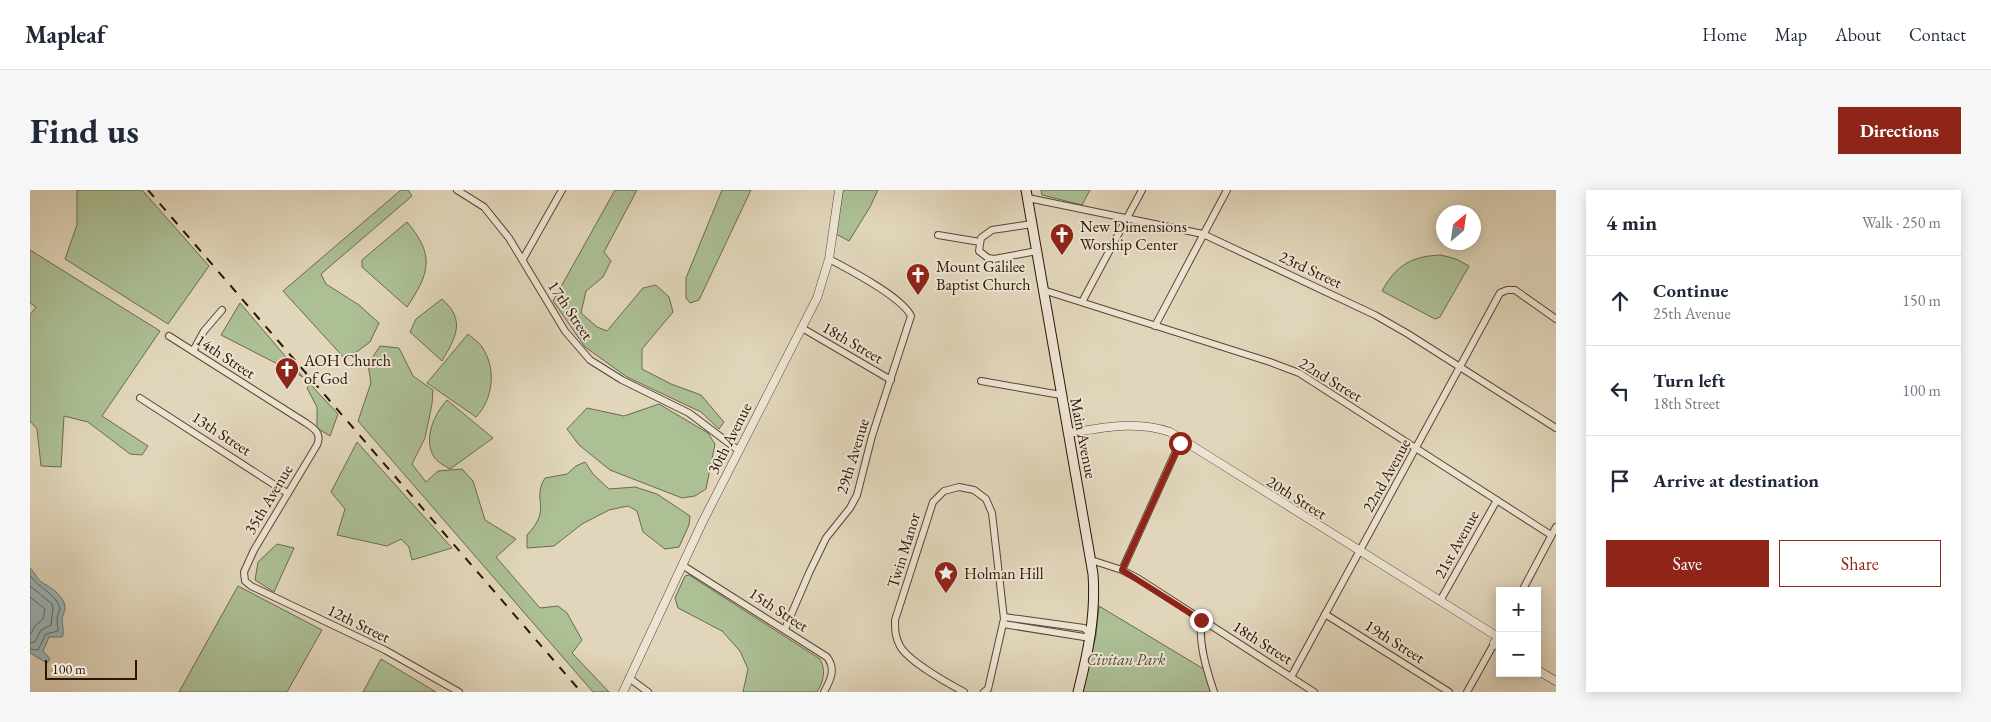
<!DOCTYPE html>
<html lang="en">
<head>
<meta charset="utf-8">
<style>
	body { margin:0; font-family:"EB Garamond",serif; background:#f6f6f7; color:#1f2937 }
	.controls { position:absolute; right:15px; bottom:15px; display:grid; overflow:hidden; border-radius:0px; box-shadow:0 2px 12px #0003 }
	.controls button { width:45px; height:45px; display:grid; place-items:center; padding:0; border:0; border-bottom:1px solid #e0e1e3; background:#fff; color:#1f2937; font:25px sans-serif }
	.compass { position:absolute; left:1406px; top:15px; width:45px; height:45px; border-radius:50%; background:#fff; box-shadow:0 2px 12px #0003; rotate:29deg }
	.scale { position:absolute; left:15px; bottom:12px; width:92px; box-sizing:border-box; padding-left:5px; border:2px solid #2d1403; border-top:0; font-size:14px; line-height:18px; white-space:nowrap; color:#2d1403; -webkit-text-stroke:4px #ece4d3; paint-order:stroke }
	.stop { position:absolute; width:15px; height:15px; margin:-11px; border:4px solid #8f2418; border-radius:50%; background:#fff }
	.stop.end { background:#8f2418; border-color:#fff; box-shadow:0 1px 5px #0008 }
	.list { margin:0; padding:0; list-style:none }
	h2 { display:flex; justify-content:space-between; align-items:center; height:65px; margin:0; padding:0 20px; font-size:21px }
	h2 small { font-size:16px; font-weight:400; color:#747a83 }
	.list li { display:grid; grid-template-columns:32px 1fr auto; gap:15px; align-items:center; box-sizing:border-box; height:90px; padding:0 20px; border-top:1px solid #e0e1e3 }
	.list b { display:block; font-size:19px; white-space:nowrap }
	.list p { margin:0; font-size:16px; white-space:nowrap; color:#747a83 }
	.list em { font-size:16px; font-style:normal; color:#747a83 }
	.actions { display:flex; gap:10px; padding:15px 20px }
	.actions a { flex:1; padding:11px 0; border:1px solid #8f2418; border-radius:0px; text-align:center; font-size:18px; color:#8f2418 }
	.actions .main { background:#8f2418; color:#fff }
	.icon { flex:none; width:28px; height:28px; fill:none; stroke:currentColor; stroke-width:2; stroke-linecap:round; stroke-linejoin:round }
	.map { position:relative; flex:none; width:1526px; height:502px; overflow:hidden; border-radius:0px }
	header { display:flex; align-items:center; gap:30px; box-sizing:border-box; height:70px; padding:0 25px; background:#fff; border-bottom:1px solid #e0e1e3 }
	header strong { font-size:24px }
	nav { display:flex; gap:28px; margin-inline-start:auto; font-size:18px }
	.intro { display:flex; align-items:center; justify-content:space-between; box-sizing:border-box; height:120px; padding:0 30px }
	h1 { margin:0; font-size:35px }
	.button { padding:12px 22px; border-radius:0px; background:#8f2418; color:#fff; font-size:18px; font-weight:700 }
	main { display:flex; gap:30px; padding:0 30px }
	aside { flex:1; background:#fff; border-radius:0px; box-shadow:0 2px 12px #0003 }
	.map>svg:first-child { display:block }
	.green { fill:#acbf95; stroke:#6c6a4c }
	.water { fill:#9ab6bc; stroke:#6e7572 }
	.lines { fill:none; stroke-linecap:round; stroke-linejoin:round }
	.shore { stroke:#646560; stroke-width:1 }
	.minor-casing { stroke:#5a4431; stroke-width:8 }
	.tertiary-casing { stroke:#5a4431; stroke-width:9 }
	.secondary-casing { stroke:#2d1403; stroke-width:11 }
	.minor { stroke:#ece4d3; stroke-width:6 }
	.tertiary { stroke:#ece4d3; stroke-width:8 }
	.secondary { stroke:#ece4d3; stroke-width:9 }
	.rail { stroke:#2d1403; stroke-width:2; stroke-dasharray:9 9; stroke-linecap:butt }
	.route { stroke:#8f2418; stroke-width:6 }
	.labels { text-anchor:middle; stroke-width:4; stroke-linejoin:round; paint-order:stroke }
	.poi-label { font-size:16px; fill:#2d1403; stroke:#ece4d3; text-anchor:start }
	.street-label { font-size:16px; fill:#2d1403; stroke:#ece4d3 }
	.park-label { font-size:16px; font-style:italic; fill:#53472f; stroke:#ece4d3 }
</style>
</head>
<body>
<header>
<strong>Mapleaf</strong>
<nav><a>Home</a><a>Map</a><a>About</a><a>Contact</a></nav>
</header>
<div class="intro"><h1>Find us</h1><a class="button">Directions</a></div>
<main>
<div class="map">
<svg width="1526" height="502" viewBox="0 0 1526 502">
	<rect width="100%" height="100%" fill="#e1d6bb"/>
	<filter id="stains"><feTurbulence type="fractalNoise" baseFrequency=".004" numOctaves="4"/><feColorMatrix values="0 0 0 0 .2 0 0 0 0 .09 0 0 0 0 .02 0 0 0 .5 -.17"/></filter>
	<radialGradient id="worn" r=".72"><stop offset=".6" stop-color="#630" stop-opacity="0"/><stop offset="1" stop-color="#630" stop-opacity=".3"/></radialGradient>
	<g class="green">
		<polygon points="47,0 112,0 179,76 138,134 35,69 47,35"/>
		<polygon points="371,0 378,0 382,6 291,84 296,94 329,115 349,133 340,152 316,170 253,101"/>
		<polygon points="585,0 607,0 574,62 581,71 573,87 556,101 551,123 567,137 577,141 613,98 626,95 639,107 643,122 612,159 612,179 641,194 671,205 694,232 689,239 671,222 597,187 555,157 523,111"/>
		<polygon points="692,0 721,0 669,110 660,113 656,108 656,88"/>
		<polygon points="813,0 848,0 840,17 819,51 806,44"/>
		<polygon points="1011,0 1060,0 1052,15 1012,5"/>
		<path d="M377 32C405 65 400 83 377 117L332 77V70Z"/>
		<polygon points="0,60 130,141 72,226 118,256 112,265 100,264 58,232 34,226 31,277 11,276 7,239 0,231 0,125 6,117 0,113"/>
		<path d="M1411 65 1426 69 1439 76 1410 127 1405 129 1352 101C1366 75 1382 66 1411 65Z"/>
		<path d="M412 109C436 130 426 147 412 171L380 142 386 129Z"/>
		<polygon points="210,113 273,187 191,145"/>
		<path d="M438 144C442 148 449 152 452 157 467 179 463 209 446 227L397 193Z"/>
		<polygon points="350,156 369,158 383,186 403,200 402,214 395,248 382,274 396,292 408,281 432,279 443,291 455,330 486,349 466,367 510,418 528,416 537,423 552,450 542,463 579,502 563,502 328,231 341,193 338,174"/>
		<polygon points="280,194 308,224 300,246 287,238 287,217 277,198"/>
		<path d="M417 210 463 248 420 279C415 276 407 272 404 267 393 249 404 224 417 210Z"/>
		<polygon points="629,214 678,243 685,254 676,299 665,306 652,308 580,280 549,255 537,239 557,218 594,226"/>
		<polygon points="327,252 422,358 382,370 379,357 371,349 357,356 307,345 315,319 301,302"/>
		<path d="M555 272 563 284 579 299 605 297 627 304 660 326 659 335 649 357 635 359 613 342 607 321 598 316 579 320 552 334 524 356 497 358V345C523 318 501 310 515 288L537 284 546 276Z"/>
		<polygon points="247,354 264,358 244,402 225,390 228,372"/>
		<path d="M659 385 790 469C796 481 794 490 787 502H713L718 479 710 461 692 441 648 418 645 408 655 386Z"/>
		<polygon points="208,396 292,440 257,502 149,502"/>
		<polygon points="1069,416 1177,481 1184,502 1053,502 1066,445"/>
		<polygon points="351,469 406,502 333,502"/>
	</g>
	<path class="water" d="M0 378C5 382 7 390 13 393 22 398 35 407 35 418 35 423 32 425 32 429 32 435 34 439 33 445L32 447H19L13 461 20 469 17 473 0 463Z"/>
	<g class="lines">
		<g class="shore">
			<path d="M0 385C8 399 27 403 30 419L27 427 28 441 16 444 8 460 0 459"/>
			<polyline points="0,396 22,414 23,418 21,435 11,440 5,452 0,453"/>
			<polyline points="0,407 15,419 13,429 5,436 0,445"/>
		</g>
		<g class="minor-casing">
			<g id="minor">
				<polyline points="427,0 454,17 479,48 535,141 560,170 592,190 659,223 708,260"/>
				<polyline points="998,8 1173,44 1345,125 1378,144 1526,238"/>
				<polyline points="1002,34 962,40 951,48 949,61 958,68 964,69 1007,61"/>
				<polyline points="908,45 950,52"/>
				<polyline points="493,69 532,0"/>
				<polyline points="1013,100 1240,172 1269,183 1521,345"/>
				<polyline points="1052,112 1112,0"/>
				<polyline points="1125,136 1197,0"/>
				<polyline points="772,138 861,190"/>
				<path d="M139 146 276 233C285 239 292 244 287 255L224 360 214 382 215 391 221 396 355 460 429 502"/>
				<polyline points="163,161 174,141 192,120"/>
				<polyline points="951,191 1031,205"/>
				<polyline points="110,208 257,303"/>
				<polyline points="1061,370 1092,380 1109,389 1284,502"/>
				<path d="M652 375 797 467C806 479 801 489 794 502"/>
				<polyline points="1092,380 1152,248"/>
				<polyline points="1492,401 1526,337"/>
				<polyline points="1410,411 1467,310"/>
				<polyline points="1295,424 1419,502"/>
				<polyline points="974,427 1054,438 1061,445"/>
				<path d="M1171 430C1169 455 1176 478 1184 502"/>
				<polyline points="973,434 1054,447 1061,445"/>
				<path d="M755 439 779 383 796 348 820 318 827 305 842 246 881 126C872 107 820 80 799 69"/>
				<polyline points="1261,487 1470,103 1477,100 1485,100 1526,129"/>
				<polyline points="599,488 618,502"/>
				<path d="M934 502C919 494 878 471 870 456 865 447 865 440 865 430L903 312 914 301 929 297 944 300 956 309 962 323 974 429 958 499 954 502"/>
				<polyline points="1437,502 1470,443"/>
			</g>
		</g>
		<g class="tertiary-casing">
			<g id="tertiary">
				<path d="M1039 243C1072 238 1107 230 1140 242L1468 447"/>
				<polyline points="1464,453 1470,457"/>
				<polyline points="1507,480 1526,491"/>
				<polyline points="593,502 673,331 787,108 799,69 809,0"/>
			</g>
		</g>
		<g class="secondary-casing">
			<path id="secondary" d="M996 0 1063 384C1066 425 1058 463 1048 502"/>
		</g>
		<use href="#minor" class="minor"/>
		<use href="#tertiary" class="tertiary"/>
		<use href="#secondary" class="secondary"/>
		<polyline class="rail" points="118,0 551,502"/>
	</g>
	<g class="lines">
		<polyline class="route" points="1150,253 1092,380 1171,430"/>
	</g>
	<defs>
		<g id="church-pin" transform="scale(1.25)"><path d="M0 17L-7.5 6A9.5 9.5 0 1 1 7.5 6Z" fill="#8f2418" stroke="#ece4d3"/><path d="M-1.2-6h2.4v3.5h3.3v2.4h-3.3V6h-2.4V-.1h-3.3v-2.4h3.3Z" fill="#fff"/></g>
		<g id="sight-pin" transform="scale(1.25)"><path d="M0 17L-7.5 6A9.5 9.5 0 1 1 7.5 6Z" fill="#8f2418" stroke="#ece4d3"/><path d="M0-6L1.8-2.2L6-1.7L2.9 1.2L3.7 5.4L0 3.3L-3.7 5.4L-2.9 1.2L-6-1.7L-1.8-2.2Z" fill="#fff"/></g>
	</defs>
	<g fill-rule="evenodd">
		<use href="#church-pin" x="1032" y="45"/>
		<use href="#church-pin" x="888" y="85"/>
		<use href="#church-pin" x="257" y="179"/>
		<use href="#sight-pin" x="916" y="383"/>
	</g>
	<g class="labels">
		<g class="poi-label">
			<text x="1050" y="42">New Dimensions<tspan x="1050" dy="18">Worship Center</tspan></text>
			<text x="906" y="82">Mount Galilee<tspan x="906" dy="18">Baptist Church</tspan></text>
			<text x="274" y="176">AOH Church<tspan x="274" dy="18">of God</tspan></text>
			<text x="934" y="389">Holman Hill</text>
		</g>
		<g class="street-label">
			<text transform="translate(1281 79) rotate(25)" y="6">23rd Street</text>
			<text transform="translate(541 120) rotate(56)" y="6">17th Street</text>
			<text transform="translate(823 152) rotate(30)" y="6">18th Street</text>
			<text transform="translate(196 166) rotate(33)" y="6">14th Street</text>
			<text transform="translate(1301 189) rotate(31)" y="6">22nd Street</text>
			<text transform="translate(192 243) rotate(33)" y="6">13th Street</text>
			<text transform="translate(699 248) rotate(-63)" y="6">30th Avenue</text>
			<text transform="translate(1054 248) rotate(79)" y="6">Main Avenue</text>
			<text transform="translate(822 266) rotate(-73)" y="6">29th Avenue</text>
			<text transform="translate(1356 285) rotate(-61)" y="6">22nd Avenue</text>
			<text transform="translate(1267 307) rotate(32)" y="6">20th Street</text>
			<text transform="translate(238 309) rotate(-59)" y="6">35th Avenue</text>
			<text transform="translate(1426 354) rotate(-61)" y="6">21st Avenue</text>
			<text transform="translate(873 360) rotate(-73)" y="6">Twin Manor</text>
			<text transform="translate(749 419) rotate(33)" y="6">15th Street</text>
			<text transform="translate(329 433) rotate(26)" y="6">12th Street</text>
			<text transform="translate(1365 451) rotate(32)" y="6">19th Street</text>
			<text transform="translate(1233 452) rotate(32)" y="6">18th Street</text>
		</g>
		<g class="park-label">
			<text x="1096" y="475">Civitan Park</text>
		</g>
	</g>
	<rect width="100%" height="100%" filter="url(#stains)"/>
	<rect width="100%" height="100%" fill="url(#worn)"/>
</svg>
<div class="controls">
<button>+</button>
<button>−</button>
</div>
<svg class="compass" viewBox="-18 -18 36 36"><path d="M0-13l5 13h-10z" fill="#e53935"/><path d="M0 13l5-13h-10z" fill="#747a83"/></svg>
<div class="scale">100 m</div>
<div class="stop" style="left:1150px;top:253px"></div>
<div class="stop end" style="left:1171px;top:430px"></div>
</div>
<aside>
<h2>4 min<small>Walk · 250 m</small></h2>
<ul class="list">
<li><svg class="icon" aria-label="ahead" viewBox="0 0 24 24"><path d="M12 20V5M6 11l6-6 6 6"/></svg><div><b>Continue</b><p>25th Avenue</p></div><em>150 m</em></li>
<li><svg class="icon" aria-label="left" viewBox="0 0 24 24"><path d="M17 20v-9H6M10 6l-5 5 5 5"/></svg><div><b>Turn left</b><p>18th Street</p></div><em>100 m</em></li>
<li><svg class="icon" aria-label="arrive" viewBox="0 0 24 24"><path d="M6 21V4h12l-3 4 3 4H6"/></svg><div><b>Arrive at destination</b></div></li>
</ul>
<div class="actions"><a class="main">Save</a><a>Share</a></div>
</aside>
</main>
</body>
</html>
